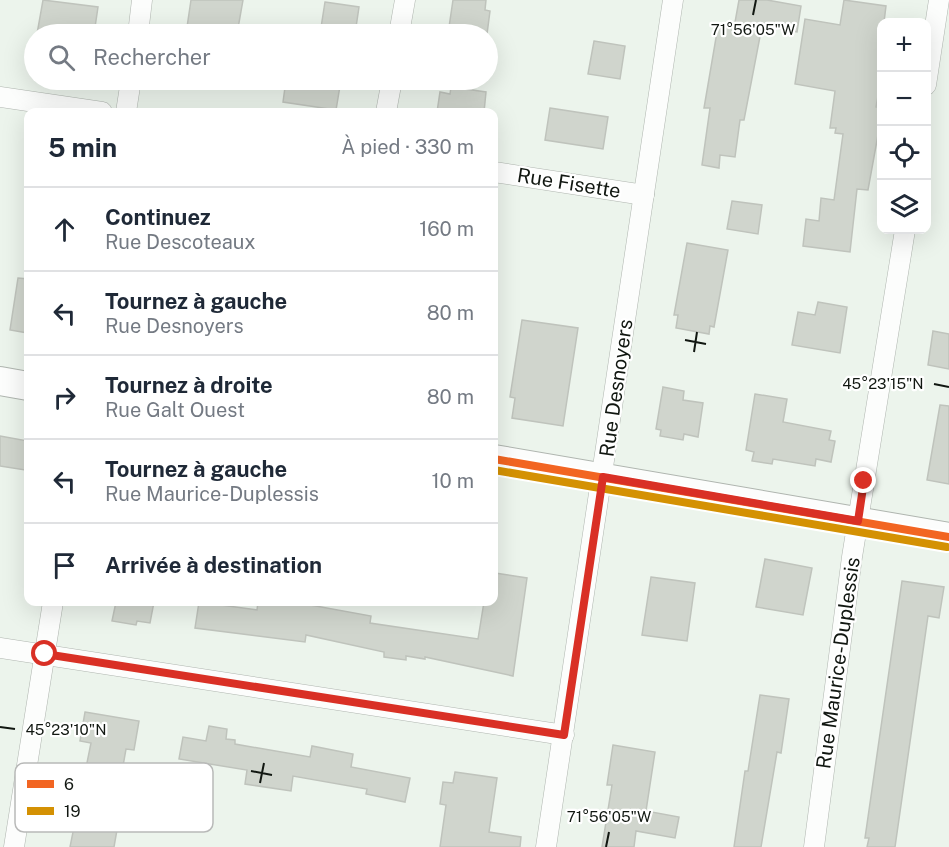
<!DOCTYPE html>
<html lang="fr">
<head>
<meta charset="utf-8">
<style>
	body { margin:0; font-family:"Public Sans",sans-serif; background:#f6f6f7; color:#1f2937 }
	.controls { position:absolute; right:18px; top:18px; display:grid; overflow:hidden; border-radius:12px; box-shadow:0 6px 24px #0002 }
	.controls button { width:54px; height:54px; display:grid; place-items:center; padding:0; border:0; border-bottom:2px solid #e0e1e3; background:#fff; color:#1f2937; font:30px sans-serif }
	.stop { position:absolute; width:18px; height:18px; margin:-14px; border:4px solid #d93025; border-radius:50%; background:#fff }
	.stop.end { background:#d93025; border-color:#fff; box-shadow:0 2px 6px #0008 }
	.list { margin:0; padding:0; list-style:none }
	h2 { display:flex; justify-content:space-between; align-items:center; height:78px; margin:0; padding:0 24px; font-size:26px }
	h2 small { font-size:20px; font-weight:400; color:#747a83 }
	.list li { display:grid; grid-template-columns:39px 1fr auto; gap:18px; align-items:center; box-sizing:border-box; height:84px; padding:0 24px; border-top:2px solid #e0e1e3 }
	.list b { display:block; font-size:22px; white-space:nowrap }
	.list p { margin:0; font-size:20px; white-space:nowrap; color:#747a83 }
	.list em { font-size:20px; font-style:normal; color:#747a83 }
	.icon { flex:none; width:33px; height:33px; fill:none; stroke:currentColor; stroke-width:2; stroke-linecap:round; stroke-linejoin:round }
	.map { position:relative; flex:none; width:949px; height:847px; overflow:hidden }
	.search { position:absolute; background:#fff; box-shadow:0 6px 24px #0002; left:24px; top:24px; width:474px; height:66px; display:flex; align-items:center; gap:15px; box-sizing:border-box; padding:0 21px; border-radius:33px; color:#747a83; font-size:22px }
	.panel { position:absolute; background:#fff; box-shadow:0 6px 24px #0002; left:24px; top:108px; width:474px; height:498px; border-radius:12px }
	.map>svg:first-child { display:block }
	.building { fill:#d0d5cd; stroke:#bfc3bc; stroke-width:1.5 }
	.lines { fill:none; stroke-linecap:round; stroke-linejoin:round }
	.street-casing { stroke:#afb5af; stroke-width:21 }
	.secondary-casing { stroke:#afb5af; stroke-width:30 }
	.street { stroke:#fcfdfc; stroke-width:20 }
	.secondary { stroke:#fcfdfc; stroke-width:28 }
	.bus-1-casing { stroke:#fff; stroke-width:12 }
	.bus-2-casing { stroke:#fff; stroke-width:12 }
	.bus-1 { stroke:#f26522; stroke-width:8 }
	.bus-2 { stroke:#d49103; stroke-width:8 }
	.route { stroke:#d93025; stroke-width:8 }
	.ticks { fill:none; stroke:#111711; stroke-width:2 }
	.labels { text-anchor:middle; stroke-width:4.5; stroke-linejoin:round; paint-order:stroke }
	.street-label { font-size:20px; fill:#111711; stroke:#fff }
	.key { fill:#fff; stroke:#b8b9b8; stroke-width:1.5 }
	.key-label { font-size:16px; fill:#111711 }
	.ticks-label { font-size:15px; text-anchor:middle; fill:#111711; stroke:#fff; stroke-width:4.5; stroke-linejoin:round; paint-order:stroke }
</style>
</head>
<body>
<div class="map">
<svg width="949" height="847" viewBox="0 0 949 847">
	<rect width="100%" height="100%" fill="#ecf4ec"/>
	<g class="building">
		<polygon points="43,0 98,7 94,34 37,34"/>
		<polygon points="191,0 243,0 237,34 186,34"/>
		<polygon points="453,0 486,0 485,10 490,11 487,34 448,34"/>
		<polygon points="739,0 767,0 801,6 797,32 762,26 744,120 740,120 735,157 720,155 719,168 702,165 710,108 704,108 718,26 734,28"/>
		<polygon points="844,0 886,6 884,22 882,22 882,75 876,107 882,108 882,113 868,190 857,189 850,252 803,246 806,219 819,221 821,198 834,200 843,134 835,133 836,128 830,128 835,91 795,84 805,19 840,25"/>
		<polygon points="325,2 359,7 355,34 320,34"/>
		<polygon points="594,41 625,46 620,79 588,74"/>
		<polygon points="286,80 341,80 336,110 283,102"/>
		<polygon points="451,87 486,92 484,112 437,112 440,92 450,94"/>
		<polygon points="550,108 608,117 603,149 545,140"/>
		<polygon points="732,201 762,205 758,234 727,229"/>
		<polygon points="687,243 728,250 714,327 710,326 709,334 676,328 678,315 674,315"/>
		<polygon points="18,278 28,279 28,333 10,330"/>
		<polygon points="818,302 847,307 840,353 792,345 798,312 815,315"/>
		<polygon points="522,320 578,328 563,426 512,418 515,398 510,397"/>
		<polygon points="933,331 949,334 949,369 928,365"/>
		<polygon points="663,387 684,391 683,400 703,403 698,437 684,434 683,440 660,436 661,430 656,429"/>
		<polygon points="755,394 787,399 783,422 831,431 829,440 835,441 831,462 816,459 815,466 773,459 772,464 752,461 754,452 746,450"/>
		<polygon points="940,405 949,406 949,484 927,480"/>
		<polygon points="0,436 28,441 25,470 0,466"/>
		<polygon points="765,559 812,568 803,615 756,607"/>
		<polygon points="495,573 527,578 513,676 425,657 425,659 406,656 406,660 384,657 384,652 306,635 305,642 195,628 199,602 257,610 258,602 272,605 273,602 294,602 371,616 370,623 478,639 484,602 494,602"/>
		<polygon points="651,577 695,583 687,641 642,635"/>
		<polygon points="902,581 944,587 939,618 928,616 895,847 867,847 869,838 865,838"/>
		<polygon points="116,602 154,602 150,623 137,621 136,625 112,621"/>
		<polygon points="760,695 789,699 781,753 777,752 761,847 734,847 745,771 748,771"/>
		<polygon points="85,712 139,721 134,750 126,749 113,823 118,824 114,847 70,847 91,743 80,741"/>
		<polygon points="209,726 227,729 226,739 235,740 235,744 310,757 312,746 353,754 351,767 410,778 405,802 366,794 367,789 293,776 291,791 245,784 247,770 179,759 183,737 206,741"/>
		<polygon points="613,745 655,752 646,811 679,817 675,838 636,831 634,847 602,847 612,785 607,785"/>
		<polygon points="455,772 497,778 489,832 521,837 520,847 440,847 446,805 440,804 443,782 453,783"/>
	</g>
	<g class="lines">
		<g class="street-casing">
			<g id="street">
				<polyline points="138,34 142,0"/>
				<polyline points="399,34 405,0"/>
				<polyline points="926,85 939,0"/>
				<polyline points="0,97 102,112"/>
				<polyline points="126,112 131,80"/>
				<polyline points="386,112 392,80"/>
				<polyline points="494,172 644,195"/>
				<polyline points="0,648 564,735"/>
				<polyline points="14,847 53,602"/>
				<polyline points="546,847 673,0"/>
				<polyline points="814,847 852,557 905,230"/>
			</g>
		</g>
		<g class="secondary-casing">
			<g id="secondary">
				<polyline points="0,381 28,386"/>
				<polyline points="494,459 949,537"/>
			</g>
		</g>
		<use href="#street" class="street"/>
		<use href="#secondary" class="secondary"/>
		<g class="bus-1-casing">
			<polyline id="bus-1" points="494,459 949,537"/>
		</g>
		<g class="bus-2-casing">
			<polyline id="bus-2" points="494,470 947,547"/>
		</g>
		<use href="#bus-1" class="bus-1"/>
		<use href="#bus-2" class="bus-2"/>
	</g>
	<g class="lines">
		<polyline class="route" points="45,654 564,735 603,477 858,521 864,481"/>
	</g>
	<path class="ticks" d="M753 15 756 0M685 340 706 344M694 352 697 332M934 384 949 387M0 727 15 729M251 771 272 775M260 783 264 763M606 847 609 832"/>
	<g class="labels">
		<g class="street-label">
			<text transform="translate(569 183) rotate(9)" y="7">Rue Fisette</text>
			<text transform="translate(616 388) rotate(-82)" y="7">Rue Desnoyers</text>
			<text transform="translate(838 663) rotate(-82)" y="7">Rue Maurice-Duplessis</text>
		</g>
	</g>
	<rect x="15" y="763" width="198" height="69" rx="9" class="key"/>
	<rect x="27" y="780" width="27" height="8" fill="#f26522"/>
	<rect x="27" y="807" width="27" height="8" fill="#d49103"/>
	<g class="key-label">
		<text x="64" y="790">6</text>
		<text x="64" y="817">19</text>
	</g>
	<g class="ticks-label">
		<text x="753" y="35">71°56'05"W</text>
		<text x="883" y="389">45°23'15"N</text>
		<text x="66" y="735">45°23'10"N</text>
		<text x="609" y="822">71°56'05"W</text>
	</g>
</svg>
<div class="controls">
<button>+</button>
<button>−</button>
<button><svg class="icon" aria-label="locate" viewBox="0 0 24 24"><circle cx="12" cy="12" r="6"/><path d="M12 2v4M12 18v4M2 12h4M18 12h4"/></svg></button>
<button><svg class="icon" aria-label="layers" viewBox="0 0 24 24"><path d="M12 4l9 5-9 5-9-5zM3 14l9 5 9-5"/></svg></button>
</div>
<div class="stop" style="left:45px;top:654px"></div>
<div class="stop end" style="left:864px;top:481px"></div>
<div class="search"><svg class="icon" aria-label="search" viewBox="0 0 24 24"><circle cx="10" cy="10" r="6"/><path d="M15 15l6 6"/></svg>Rechercher</div>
<section class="panel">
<h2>5 min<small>À pied · 330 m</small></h2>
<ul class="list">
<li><svg class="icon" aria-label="ahead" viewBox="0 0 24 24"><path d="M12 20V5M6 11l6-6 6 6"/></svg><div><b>Continuez</b><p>Rue Descoteaux</p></div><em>160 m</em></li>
<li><svg class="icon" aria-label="left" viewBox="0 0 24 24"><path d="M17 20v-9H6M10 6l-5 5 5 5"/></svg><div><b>Tournez à gauche</b><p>Rue Desnoyers</p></div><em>80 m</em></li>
<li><svg class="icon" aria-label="right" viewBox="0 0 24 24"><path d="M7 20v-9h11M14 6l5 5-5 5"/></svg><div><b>Tournez à droite</b><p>Rue Galt Ouest</p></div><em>80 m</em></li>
<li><svg class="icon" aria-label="left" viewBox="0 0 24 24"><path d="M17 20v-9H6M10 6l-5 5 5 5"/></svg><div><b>Tournez à gauche</b><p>Rue Maurice-Duplessis</p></div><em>10 m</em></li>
<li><svg class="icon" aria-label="arrive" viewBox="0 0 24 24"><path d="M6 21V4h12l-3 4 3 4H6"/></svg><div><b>Arrivée à destination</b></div></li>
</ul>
</section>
</div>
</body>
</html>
